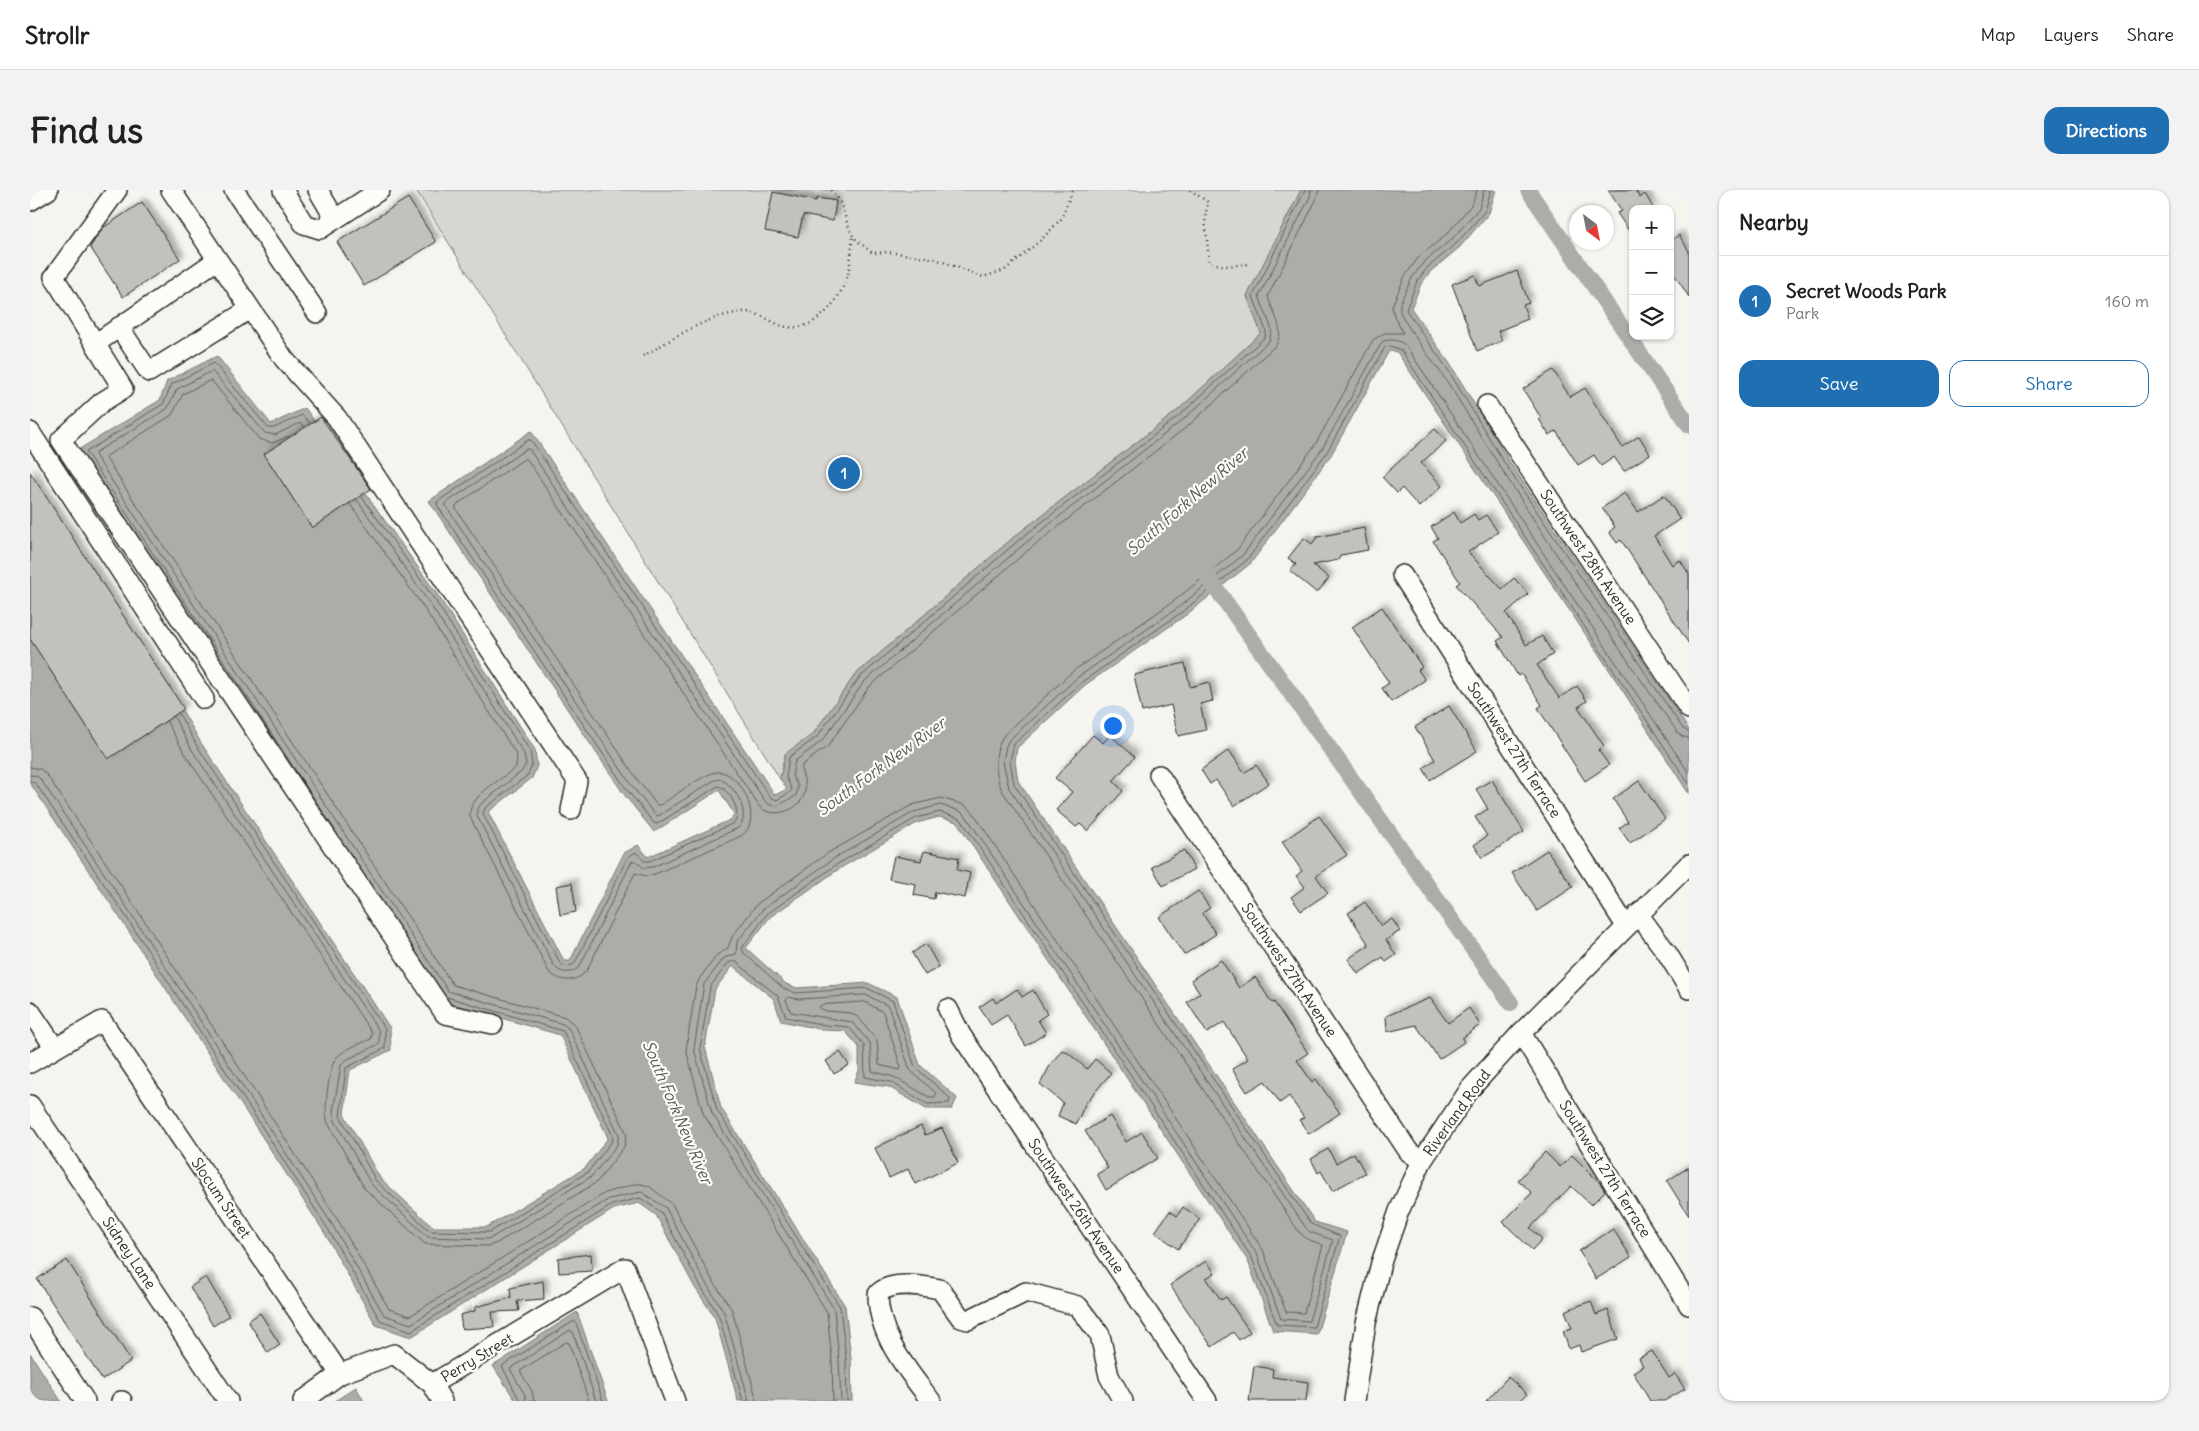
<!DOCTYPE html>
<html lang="en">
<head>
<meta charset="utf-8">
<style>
	body { margin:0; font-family:Delius,sans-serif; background:#f2f2f2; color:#202124 }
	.controls { position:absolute; right:15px; top:15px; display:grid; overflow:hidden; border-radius:10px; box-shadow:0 1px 4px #0004 }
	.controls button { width:45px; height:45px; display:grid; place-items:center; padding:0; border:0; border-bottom:1px solid #e0e0e0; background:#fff; color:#202124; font:25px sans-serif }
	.compass { position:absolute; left:1539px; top:15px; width:45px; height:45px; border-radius:50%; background:#fff; box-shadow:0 1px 4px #0004; rotate:148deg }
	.you { position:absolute; left:1082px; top:535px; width:18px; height:18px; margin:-12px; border:4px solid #fff; border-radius:50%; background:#1a73e8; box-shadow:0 0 0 8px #1a73e833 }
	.badge { display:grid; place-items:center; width:32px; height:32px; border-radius:50%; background:#1f6fb2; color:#fff; font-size:16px; font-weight:700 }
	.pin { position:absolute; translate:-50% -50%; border:2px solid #fff; box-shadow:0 1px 5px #0006 }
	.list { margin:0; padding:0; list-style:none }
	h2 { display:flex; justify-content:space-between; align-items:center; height:65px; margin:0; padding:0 20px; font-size:21px }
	h2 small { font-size:16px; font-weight:400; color:#757577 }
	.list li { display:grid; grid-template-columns:32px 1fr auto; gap:15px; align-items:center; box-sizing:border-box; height:90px; padding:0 20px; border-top:1px solid #e0e0e0 }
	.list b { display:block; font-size:19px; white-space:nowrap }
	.list p { margin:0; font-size:16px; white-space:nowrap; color:#757577 }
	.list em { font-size:16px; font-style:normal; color:#757577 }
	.actions { display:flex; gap:10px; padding:15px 20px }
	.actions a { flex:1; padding:11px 0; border:1px solid #1f6fb2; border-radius:15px; text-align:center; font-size:18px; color:#1f6fb2 }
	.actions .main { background:#1f6fb2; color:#fff }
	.icon { flex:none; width:28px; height:28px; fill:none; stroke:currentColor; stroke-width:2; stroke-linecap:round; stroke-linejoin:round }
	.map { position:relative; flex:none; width:1659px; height:1211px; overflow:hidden; border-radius:15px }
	header { display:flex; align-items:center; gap:30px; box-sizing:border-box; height:70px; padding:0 25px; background:#fff; border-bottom:1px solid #e0e0e0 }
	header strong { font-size:24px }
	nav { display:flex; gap:28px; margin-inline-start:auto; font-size:18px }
	.intro { display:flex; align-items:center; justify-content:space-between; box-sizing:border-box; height:120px; padding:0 30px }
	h1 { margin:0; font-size:35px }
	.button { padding:12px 22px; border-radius:15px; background:#1f6fb2; color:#fff; font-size:18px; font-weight:700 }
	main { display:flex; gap:30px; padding:0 30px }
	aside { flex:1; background:#fff; border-radius:15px; box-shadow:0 1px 4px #0004 }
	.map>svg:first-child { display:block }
	.green { fill:#d7d6d2; stroke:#81807e }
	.water { fill:#adaca9; stroke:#797877 }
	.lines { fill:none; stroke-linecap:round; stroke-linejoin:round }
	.shore { stroke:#5f5f5d; stroke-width:1 }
	.canal { stroke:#adaca9; stroke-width:16 }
	.building { fill:#c2c1be; stroke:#2b2b2b; filter:url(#shadow) }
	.minor-casing { stroke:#2b2b2b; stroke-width:22 }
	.path { stroke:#2b2b2b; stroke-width:2.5; stroke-dasharray:1 4; stroke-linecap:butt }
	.minor { stroke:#fdfcf7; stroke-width:19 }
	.labels { text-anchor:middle; stroke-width:4.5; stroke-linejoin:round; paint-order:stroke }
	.street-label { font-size:15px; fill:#2b2b2b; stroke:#fdfcf7 }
	.water-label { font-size:16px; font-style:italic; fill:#585857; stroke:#fdfcf7 }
</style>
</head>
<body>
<header>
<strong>Strollr</strong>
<nav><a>Map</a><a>Layers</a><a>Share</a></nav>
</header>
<div class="intro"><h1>Find us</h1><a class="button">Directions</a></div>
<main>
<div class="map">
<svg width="1659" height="1211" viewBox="0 0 1659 1211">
	<defs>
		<filter id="shadow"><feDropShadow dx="4.5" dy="-4.5" stdDeviation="2.5" flood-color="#0004"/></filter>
	</defs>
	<rect width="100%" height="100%" fill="#f5f4ef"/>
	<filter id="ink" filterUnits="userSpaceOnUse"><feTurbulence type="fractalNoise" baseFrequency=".02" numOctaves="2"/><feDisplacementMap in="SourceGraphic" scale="10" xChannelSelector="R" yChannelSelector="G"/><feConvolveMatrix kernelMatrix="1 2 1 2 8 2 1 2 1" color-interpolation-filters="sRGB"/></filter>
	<g filter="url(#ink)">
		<polygon class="green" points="386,0 1271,0 1217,106 1231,143 1147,221 985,346 825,485 783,544 755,564 750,589"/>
		<g class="water">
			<polygon points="1271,0 1466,0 1459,23 1430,57 1401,81 1391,94 1381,118 1422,177 1479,271 1659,540 1659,604 1582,484 1367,162 1359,161 1301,265 1221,373 1156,425 1055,495 987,558 985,571 988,591 1285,1032 1317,1042 1287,1144 1243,1141 1218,1071 927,632 909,627 887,633 809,679 740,727 716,758 756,794 767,798 838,793 867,807 890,875 927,908 922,919 896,919 859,897 824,892 829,881 829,857 815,841 794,840 751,831 744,809 703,776 685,799 675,857 691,918 815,1116 821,1169 822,1211 708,1211 685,1128 664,1096 626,1025 609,1013 584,1019 381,1147 346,1135 294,1042 88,725 0,593 0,288 152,520 171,553 360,838 361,860 320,880 314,924 350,988 403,1037 457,1037 555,978 578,948 530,845 412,811 48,260 130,210 137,191 187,166 241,234 275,218 409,407 505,560 507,576 502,588 458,622 534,771 540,771 594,663 608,655 618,667 702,629 704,624 689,600 624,642 593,603 399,311 501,241 745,605 757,599 750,589 755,564 783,544 825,485 985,346 1147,221 1231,143 1217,106"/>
			<polygon points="547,1122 578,1211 486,1211 463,1176"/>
			<polygon points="0,1163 31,1211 0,1211"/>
			<polygon points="326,1197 334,1211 305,1211"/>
		</g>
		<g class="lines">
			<g class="shore">
				<path d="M1454 0 1449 18 1422 49 1393 73 1382 88 1370 113V122C1385 151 1408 176 1425 204 1495 319 1570 432 1648 543L1653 547 1659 548"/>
				<polyline points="1461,0 1455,21 1426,54 1398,77 1387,91 1376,120 1418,180 1475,274 1653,539 1659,542"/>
				<polyline points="280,233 272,225 244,238 238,238 184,173 142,194 133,214 56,262 305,640"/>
				<path d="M332 307 405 410 500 561 502 575 498 585 455 618 453 624 530 773C534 778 541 777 545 773L598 667 606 662 614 671H620L704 633C713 624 699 598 688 596L627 634 624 633 597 600 407 315V312L498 250H501L740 607 747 610 759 603 762 600 756 587 759 567 787 547 829 488 989 350 1150 225 1235 147 1236 141 1223 106 1275 0"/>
				<path d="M327 310 400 414 494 564 496 574 492 581 451 614 447 620V626L524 776C532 785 543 784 550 776L602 671H606L614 678 623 677 708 638C723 625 703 592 689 589L683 591 628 626 625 625 602 596 416 316V313L496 259H499L735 611 740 615 747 616 766 606 768 596 762 586 765 571 792 551 834 492 993 355 1154 229 1239 151 1242 140 1229 106 1280 7 1281 0"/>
				<path d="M320 314 394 418 487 566 486 577C472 590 437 606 440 627L519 782C530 793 547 793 557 780L605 683 616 686 625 684 711 646C736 629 708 579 687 582 674 583 642 608 630 615H627L609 592 426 319V315L494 269H497L729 616C742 630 772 621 775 601 777 591 770 585 772 575L798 556 839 497 997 361 1159 235 1245 156C1257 140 1242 123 1238 106L1286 10 1289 0"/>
				<polyline points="149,524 167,556 355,839 355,858 316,878 310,926 346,991 400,1041 460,1042 558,982 582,951 583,946 533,841 417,807"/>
				<polyline points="144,527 162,560 349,841 349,854 316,870 311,875 303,922 304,929 341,994 398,1047 457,1049 463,1047 562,986 587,955 589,945 539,839 533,834 418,801 65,265 66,262 137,219 147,199 182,181 235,243 245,245 270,233 274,236"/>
				<path d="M137 532 155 564 342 843 341 849C330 854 314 859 306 868 299 877 293 923 298 933L335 999 395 1054 458 1056 467 1053 567 992 594 957 597 944 545 835 535 827 423 795 75 267 142 225 153 204 181 190 229 249 242 253 259 246"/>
				<polyline points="0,577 10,579 17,585 104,715 309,1032 359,1119 380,1126 575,1003 605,994 612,994 620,997 642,1014 680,1086 702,1120 727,1211"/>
				<polyline points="0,585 7,586 11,590 98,719 303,1036 354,1125 381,1134 579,1009 611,1002 636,1018 674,1090 694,1122 719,1211"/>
				<polyline points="0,591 6,594 93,722 298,1039 350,1130 381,1141 582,1015 610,1008 631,1022 669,1093 689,1126 713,1211"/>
				<polygon points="836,805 858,816 880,880 906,903 905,907 899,907 864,887 842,881 840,853 822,832 761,822 756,810 759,807 768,809"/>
				<polygon points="835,812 853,822 871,877 870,880 849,875 847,850 829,828 821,823 797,821 789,818 791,815"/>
				<polyline points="490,1211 472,1176 544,1131 546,1133 573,1211"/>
				<polyline points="496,1211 495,1205 480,1179 540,1140 543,1142 566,1211"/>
				<polyline points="504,1211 502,1201 490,1181 536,1152 539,1153 559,1211"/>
				<path d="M803 1211 802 1170 797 1122 673 923 656 859 666 796 670 788 687 765 698 758 702 747 727 714 798 663 882 615 911 608 934 615 942 621 1233 1060 1256 1122 1274 1123 1293 1055 1277 1049 1269 1042 973 602C964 586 963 559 974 545L1043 481 1144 411 1207 360 1285 255 1343 150 1354 143H1373L1364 126 1362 116 1375 86 1388 68 1417 44 1442 14 1447 0"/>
				<path d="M811 1211 809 1170 804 1119 682 923 664 859 674 794 694 768 706 764 707 752 733 719 803 669 884 622 910 615 930 621 936 626 1227 1064 1251 1129 1279 1131 1303 1050 1280 1042 1276 1038 979 598 973 571 976 556 979 550 1048 487 1149 417 1213 365 1292 259 1352 152C1360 148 1370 150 1376 156L1659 583"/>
				<polyline points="817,1211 816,1169 810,1117 687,920 670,858 680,797 698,773 705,771 748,806 756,827 795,835 819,837 834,855 835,887 861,892 897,914 919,913 920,908 885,877 863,811 837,798 766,803 753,798 714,763 712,758 737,724 806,675 886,628 910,622 931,629 1222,1068 1247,1135 1284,1137 1310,1046 1281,1034 984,594 980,571 984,554 1052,492 1152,422 1217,370 1297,262 1355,157 1360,156 1371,160 1659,594"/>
			</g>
			<g class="canal">
				<polyline points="1498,0 1659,235"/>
				<polyline points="1175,383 1481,813"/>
			</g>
		</g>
		<g class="building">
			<polygon points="1578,0 1605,0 1610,8 1615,4 1624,19 1603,19 1603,47 1587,23 1592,21"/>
			<polygon points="743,2 786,11 787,8 806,11 803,31 773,25 768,47 735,41"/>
			<polygon points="378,8 406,52 334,96 307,52"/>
			<polygon points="112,12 150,69 93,107 60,57 73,38"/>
			<polygon points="1649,45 1659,61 1659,107 1640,78 1640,51"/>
			<polygon points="1487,81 1499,113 1493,115 1498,129 1468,141 1472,151 1447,161 1422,94 1445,85 1449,96"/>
			<polygon points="1523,180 1540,207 1555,198 1592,257 1609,246 1620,264 1594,281 1584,267 1571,276 1564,265 1548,275 1526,241 1519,245 1509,229 1511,228 1493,199"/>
			<polygon points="291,227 341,299 282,338 234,264"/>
			<polygon points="1405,239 1416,251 1391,273 1412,296 1389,317 1372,298 1367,303 1352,287"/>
			<polygon points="0,282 154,519 78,569 0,449"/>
			<polygon points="1595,303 1608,322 1634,305 1650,329 1624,346 1642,375 1650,370 1659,384 1659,454 1591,350 1587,353 1579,342 1585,337 1572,318"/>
			<polygon points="1424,322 1430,333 1444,324 1448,330 1456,325 1468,342 1438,362 1472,399 1484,388 1498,404 1476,423 1496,455 1512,446 1523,464 1507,475 1529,508 1547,496 1557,511 1548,517 1574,556 1568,560 1579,575 1555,591 1508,518 1512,515 1491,484 1488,486 1467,451 1473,447 1426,395 1430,392 1403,351 1408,348 1401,337"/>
			<polygon points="1334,338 1338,360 1311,365 1308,370 1283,375 1299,388 1287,403 1260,381 1266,374 1258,368 1274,348 1282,354 1287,347"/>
			<polygon points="1352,417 1392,477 1388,480 1395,490 1361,512 1352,498 1359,493 1322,437"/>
			<polygon points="1155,473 1160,497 1179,492 1183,511 1170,514 1176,540 1148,546 1141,515 1112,522 1104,485"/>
			<polygon points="1419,516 1447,561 1400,590 1393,578 1405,570 1385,537"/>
			<polygon points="1063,545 1073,553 1080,545 1105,567 1083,591 1093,601 1058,641 1050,634 1046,637 1026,620 1042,602 1025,588"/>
			<polygon points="1199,560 1214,583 1226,575 1239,593 1204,616 1186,590 1180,594 1171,580"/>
			<polygon points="1462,590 1494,642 1452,668 1444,655 1457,646 1445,627 1458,619 1446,599"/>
			<polygon points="1609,591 1635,629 1600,653 1589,638 1598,632 1583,609"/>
			<polygon points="1289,626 1317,665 1286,686 1298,703 1271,721 1261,707 1275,697 1266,686 1272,681 1252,652"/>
			<polygon points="1154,660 1164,679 1133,696 1122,677"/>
			<polygon points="1517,660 1543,697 1507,721 1482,683"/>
			<polygon points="894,661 929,668 927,680 940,683 935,708 905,702 904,709 884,705 886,694 859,689 864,666 891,671"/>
			<polygon points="542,693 546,722 530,725 526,696"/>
			<polygon points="1168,701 1180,718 1172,723 1186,744 1154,765 1129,727"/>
			<polygon points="1335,712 1351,736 1362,729 1370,741 1356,750 1366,765 1356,772 1353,767 1328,784 1318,769 1339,755 1318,723"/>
			<polygon points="896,754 909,777 895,785 882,763"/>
			<polygon points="1191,770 1209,798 1225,787 1242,813 1244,812 1278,863 1267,870 1282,892 1286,889 1310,923 1279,944 1269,930 1274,928 1259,906 1250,913 1235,891 1217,902 1202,879 1218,869 1194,832 1177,843 1157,812 1170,803 1161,790"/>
			<polygon points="987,799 992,807 1003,800 1017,824 1008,830 1016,843 996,856 977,825 961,835 949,817 963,808 966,813"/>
			<polygon points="1400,808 1418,833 1439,818 1450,835 1432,848 1434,852 1409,869 1386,835 1357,842 1356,826"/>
			<polygon points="1032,860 1038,863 1057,879 1065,869 1081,883 1055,914 1046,934 1028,926 1033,913 1010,894 1021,874"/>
			<polygon points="810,862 819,875 804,884 796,871"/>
			<polygon points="1080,926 1096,952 1112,942 1128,968 1076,1000 1067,984 1078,978 1055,941"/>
			<polygon points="891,936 895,945 912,938 928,973 885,994 878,979 859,988 845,958"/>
			<polygon points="1298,959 1306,973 1324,963 1335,983 1302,1001 1291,981 1288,983 1281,969"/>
			<polygon points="1515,962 1530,977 1542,965 1570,993 1575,1001 1561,1015 1541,996 1500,1038 1512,1049 1502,1060 1473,1032 1502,1003 1488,990"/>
			<polygon points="1659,977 1659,1026 1637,991"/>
			<polygon points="1153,1017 1170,1029 1148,1059 1125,1042 1140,1021 1147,1026"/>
			<polygon points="1583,1039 1601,1067 1566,1089 1549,1061"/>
			<polygon points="561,1064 562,1081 529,1083 528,1068"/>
			<polygon points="37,1070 101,1171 72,1190 7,1089"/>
			<polygon points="1176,1071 1185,1083 1176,1088 1191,1110 1196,1107 1220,1142 1209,1150 1203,1142 1182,1157 1140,1095"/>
			<polygon points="176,1087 199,1126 183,1136 160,1097"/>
			<polygon points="513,1091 514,1109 487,1111 489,1121 462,1122 464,1137 432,1139 430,1125 445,1121 445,1117 481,1108 480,1098"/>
			<polygon points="1561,1111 1566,1125 1578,1120 1588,1149 1551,1162 1549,1155 1539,1159 1533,1141 1542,1138 1535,1121"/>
			<polygon points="230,1123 250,1155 238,1163 218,1131"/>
			<polygon points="1622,1161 1639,1188 1645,1184 1655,1199 1634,1211 1620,1211 1603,1182 1613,1176 1609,1168"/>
			<polygon points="1224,1176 1243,1179 1242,1187 1278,1192 1276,1211 1219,1211"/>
			<polygon points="1478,1187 1497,1204 1490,1211 1456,1211"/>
		</g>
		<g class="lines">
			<g class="minor-casing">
				<g id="minor">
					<polyline points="87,0 24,87 93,199 72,212 31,250 415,824 463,834"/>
					<polyline points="141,0 254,169 307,228 547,591 541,620"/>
					<polyline points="204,0 287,123"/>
					<polyline points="253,0 274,34 290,39 350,0"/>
					<polyline points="288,0 305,29"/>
					<polyline points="0,11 18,0"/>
					<polyline points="89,137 119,182 220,119"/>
					<polyline points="65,154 187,70"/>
					<polyline points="1457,215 1659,519"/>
					<polyline points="0,242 174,509"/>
					<polyline points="1372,385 1596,736"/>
					<polyline points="1129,585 1379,962 1392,971"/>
					<polyline points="1608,724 1637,763 1659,799"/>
					<polyline points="918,819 931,845 1177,1211"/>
					<polyline points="0,821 25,858"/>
					<polyline points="1491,843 1659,1115"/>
					<polyline points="0,873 72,831 310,1184"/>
					<polyline points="0,915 198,1211"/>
					<polyline points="0,1127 55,1211"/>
					<polyline points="402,1194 412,1211"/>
					<polyline points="91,1211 92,1211"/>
					<polyline points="273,1211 310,1184 364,1164 402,1194 595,1078 645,1211"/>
					<path d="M901 1211C877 1179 848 1146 848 1104 861 1090 893 1096 910 1099L931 1128 938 1130 996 1102 1048 1116 1070 1145 1079 1186 1093 1211"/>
					<polyline points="1324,1211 1336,1133 1351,1073 1369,1021 1392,971 1440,899 1491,843 1659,674"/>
				</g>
			</g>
			<g class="path">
				<path d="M801 0C814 11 816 38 824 47 829 53 836 57 842 63L858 62 903 68 953 87 975 80 1011 50 1031 29 1043 0"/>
				<polyline points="1160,0 1178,12 1175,28 1179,72 1195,76 1221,74"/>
				<path d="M613 166C645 148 676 125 714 122 727 121 740 132 753 136 784 145 811 110 818 84 821 72 821 59 823 46"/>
			</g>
			<use href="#minor" class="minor"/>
		</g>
	</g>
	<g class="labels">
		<g class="street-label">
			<text transform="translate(1558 367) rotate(56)" y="5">Southwest 28th Avenue</text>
			<text transform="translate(1484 560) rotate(57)" y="5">Southwest 27th Terrace</text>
			<text transform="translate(1259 780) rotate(56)" y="5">Southwest 27th Avenue</text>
			<text transform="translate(1427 923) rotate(-54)" y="5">Riverland Road</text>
			<text transform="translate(1575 979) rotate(58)" y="5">Southwest 27th Terrace</text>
			<text transform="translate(191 1008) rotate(56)" y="5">Slocum Street</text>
			<text transform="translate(1046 1016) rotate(56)" y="5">Southwest 26th Avenue</text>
			<text transform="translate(99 1063) rotate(56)" y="5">Sidney Lane</text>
			<text transform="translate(447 1168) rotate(-31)" y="5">Perry Street</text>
		</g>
		<g class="water-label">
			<text transform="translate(1157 311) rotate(-41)" y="6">South Fork New River</text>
			<text transform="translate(851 576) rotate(-36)" y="6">South Fork New River</text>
			<text transform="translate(648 922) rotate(67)" y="6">South Fork New River</text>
		</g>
	</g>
</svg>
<div class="controls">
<button>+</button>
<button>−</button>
<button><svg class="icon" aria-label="layers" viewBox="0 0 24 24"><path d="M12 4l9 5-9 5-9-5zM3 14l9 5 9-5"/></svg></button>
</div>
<svg class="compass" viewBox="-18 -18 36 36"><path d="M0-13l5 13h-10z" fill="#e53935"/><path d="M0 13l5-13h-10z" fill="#757577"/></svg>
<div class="you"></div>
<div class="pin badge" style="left:814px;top:283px">1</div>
</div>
<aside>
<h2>Nearby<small></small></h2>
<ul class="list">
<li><span class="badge">1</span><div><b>Secret Woods Park</b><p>Park</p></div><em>160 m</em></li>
</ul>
<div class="actions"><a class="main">Save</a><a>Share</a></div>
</aside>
</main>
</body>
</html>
